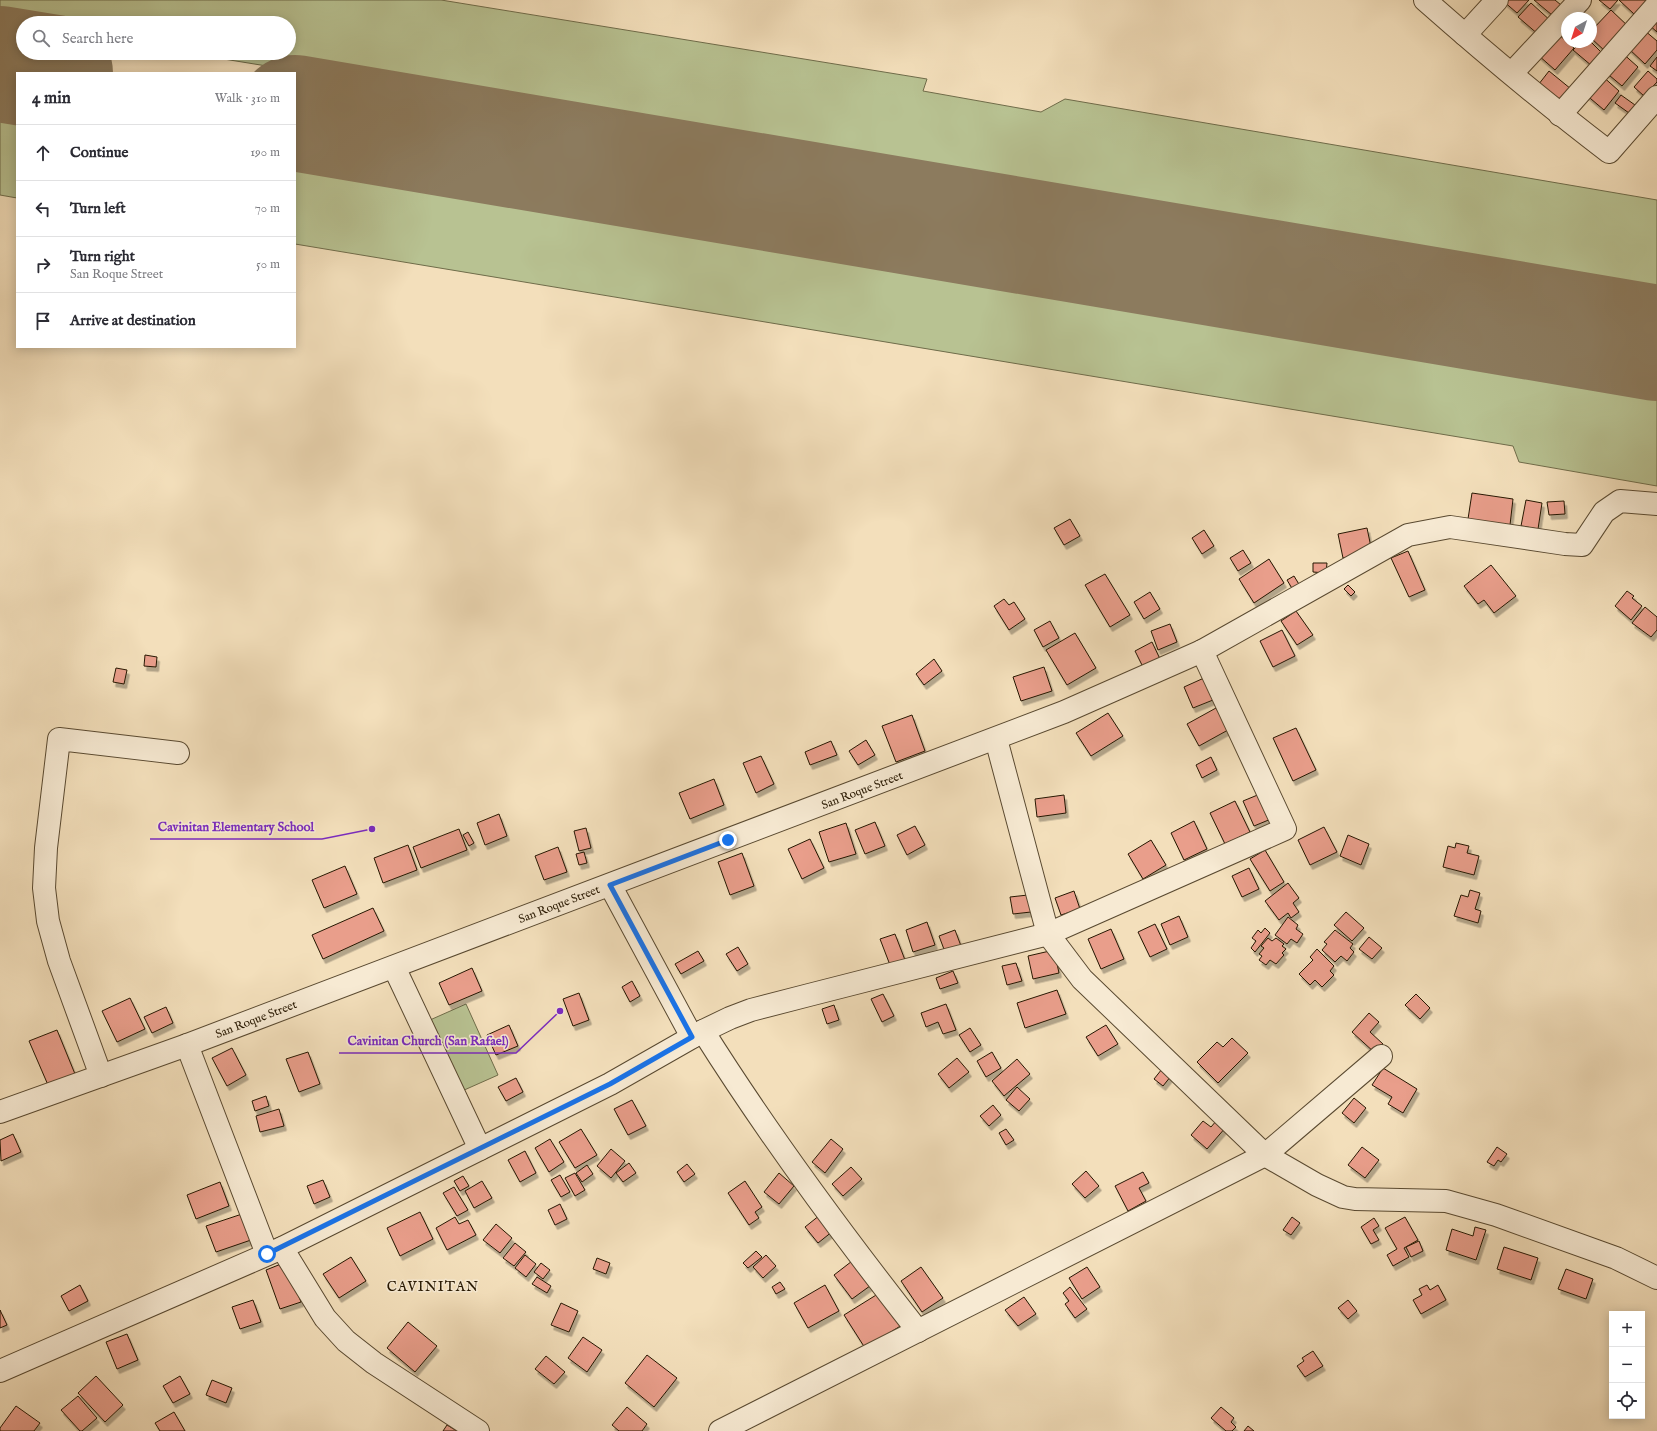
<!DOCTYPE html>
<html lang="en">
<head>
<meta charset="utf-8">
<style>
	body { margin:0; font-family:"IM FELL English",serif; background:#f2f2f3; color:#2b2b33 }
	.controls { position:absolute; right:12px; bottom:12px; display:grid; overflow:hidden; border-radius:0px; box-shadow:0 2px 10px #0003 }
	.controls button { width:36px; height:36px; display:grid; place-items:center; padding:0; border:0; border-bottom:1px solid #e1e1e2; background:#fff; color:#2b2b33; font:20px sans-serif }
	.compass { position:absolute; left:1561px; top:12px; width:36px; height:36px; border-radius:50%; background:#fff; box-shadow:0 2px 10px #0003; rotate:219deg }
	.stop { position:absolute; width:12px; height:12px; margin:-9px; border:3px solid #1a73e8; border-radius:50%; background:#fff }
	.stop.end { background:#1a73e8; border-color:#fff; box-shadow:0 1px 4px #0008 }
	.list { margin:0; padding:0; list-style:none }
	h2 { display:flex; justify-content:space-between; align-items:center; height:52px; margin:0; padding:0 16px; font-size:17px }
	h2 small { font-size:13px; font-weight:400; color:#7c7c81 }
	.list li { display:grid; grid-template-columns:26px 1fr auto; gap:12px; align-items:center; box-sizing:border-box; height:56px; padding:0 16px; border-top:1px solid #e1e1e2 }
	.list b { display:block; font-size:15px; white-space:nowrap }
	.list p { margin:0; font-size:13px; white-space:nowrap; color:#7c7c81 }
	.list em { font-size:13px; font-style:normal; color:#7c7c81 }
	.icon { flex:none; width:22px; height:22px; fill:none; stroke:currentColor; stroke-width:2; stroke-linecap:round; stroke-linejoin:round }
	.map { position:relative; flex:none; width:1657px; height:1431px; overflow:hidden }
	.search { position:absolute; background:#fff; box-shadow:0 2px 10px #0003; left:16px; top:16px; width:280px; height:44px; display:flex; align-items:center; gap:10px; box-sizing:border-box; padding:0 14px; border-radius:22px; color:#7c7c81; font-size:15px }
	.panel { position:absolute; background:#fff; box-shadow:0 2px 10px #0003; left:16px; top:72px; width:280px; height:276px; border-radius:0px }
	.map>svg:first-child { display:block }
	.grass { fill:#b8c292; stroke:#6f6c4a }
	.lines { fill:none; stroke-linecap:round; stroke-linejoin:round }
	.runway { stroke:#8c7b5e; stroke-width:116 }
	.building { fill:#e99e8b; stroke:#261701; filter:url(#shadow) }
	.minor-casing { stroke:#594930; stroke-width:24 }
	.minor { stroke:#f7ead3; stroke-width:22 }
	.route { stroke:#1a73e8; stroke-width:5 }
	.labels { text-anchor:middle; stroke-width:3; stroke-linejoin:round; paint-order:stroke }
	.street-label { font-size:12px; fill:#261701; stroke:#f7ead3 }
	.quarter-label { font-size:14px; letter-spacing:1px; fill:#261701; stroke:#f7ead3 }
	.leader { fill:none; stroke:#7b2cbf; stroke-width:1.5 }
	.callout-dot { fill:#7b2cbf; stroke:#f7ead3; stroke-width:1.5 }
	.callout-label { font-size:13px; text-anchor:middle; font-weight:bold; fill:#7b2cbf; stroke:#f7ead3; stroke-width:3; stroke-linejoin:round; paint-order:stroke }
</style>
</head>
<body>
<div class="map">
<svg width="1657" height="1431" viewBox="0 0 1657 1431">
	<defs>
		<filter id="shadow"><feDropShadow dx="2.5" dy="4.5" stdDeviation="0" flood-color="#0004"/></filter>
	</defs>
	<rect width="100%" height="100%" fill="#f3dfbb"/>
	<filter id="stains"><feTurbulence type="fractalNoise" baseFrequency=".005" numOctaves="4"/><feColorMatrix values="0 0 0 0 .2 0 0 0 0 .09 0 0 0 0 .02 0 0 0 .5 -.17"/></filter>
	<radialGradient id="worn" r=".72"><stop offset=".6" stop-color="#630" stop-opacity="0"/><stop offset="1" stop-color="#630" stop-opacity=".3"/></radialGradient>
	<g class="grass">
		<polygon points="0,0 441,0 927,79 923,91 1041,112 1065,99 1657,200 1657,293 187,53 289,53 289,23 23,23 23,26 0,23"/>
		<polygon points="0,107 17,110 17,198 0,195"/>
		<polygon points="295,158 1657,395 1657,486 1519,462 1513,446 295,244"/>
		<polygon points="466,1004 498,1075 462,1091 430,1020"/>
	</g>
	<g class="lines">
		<g class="runway">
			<polyline points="0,64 55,73"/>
			<polyline points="295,113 1657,343"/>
		</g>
	</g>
	<g class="building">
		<polygon points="1502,0 1529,0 1517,13"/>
		<polygon points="1534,0 1555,0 1561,5 1552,15"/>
		<polygon points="1599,0 1618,0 1610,9"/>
		<polygon points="1619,0 1647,0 1634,14"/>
		<polygon points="1531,3 1552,22 1539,35 1518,17"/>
		<polygon points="1611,10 1630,28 1606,52 1591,38 1591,31"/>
		<polygon points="1657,13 1657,32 1648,24"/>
		<polygon points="1644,30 1657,41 1657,50 1645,64 1628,48"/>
		<polygon points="1557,33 1574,48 1555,70 1538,55"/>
		<polygon points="1581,42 1591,42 1603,54 1592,66 1573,50"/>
		<polygon points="1620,51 1638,67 1622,86 1603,70"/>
		<polygon points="1657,57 1657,71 1650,66"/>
		<polygon points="1549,71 1571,89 1557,107 1535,89"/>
		<polygon points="1648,71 1657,79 1657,82 1644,96 1634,87"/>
		<polygon points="1600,74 1619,91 1604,110 1584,93"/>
		<polygon points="1621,95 1635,105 1629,113 1615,103"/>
		<polygon points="1472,493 1513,499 1510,525 1468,519"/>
		<polygon points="1526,500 1542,503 1538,529 1521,526"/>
		<polygon points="1564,501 1565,514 1549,515 1547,502"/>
		<polygon points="1070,519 1080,536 1064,545 1054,528"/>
		<polygon points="1367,528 1372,552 1343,558 1338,534"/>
		<polygon points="1204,530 1214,546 1202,554 1192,538"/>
		<polygon points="1243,550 1251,563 1238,571 1230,558"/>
		<polygon points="1408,551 1425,590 1409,597 1391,558"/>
		<polygon points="1269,559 1284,583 1254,603 1239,579"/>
		<polygon points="1313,563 1327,563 1326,573 1313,572"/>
		<polygon points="1491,565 1516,596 1494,613 1484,600 1478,604 1464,586"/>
		<polygon points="1105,574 1130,615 1110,627 1085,585"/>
		<polygon points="1294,576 1300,586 1293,590 1287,580"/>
		<polygon points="1348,585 1355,592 1351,596 1344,589"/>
		<polygon points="1627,591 1634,596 1632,598 1642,606 1631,620 1615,606"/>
		<polygon points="1150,592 1160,609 1144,619 1134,602"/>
		<polygon points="1004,599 1009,605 1014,602 1025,619 1009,630 994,606"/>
		<polygon points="1645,607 1657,617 1657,630 1651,637 1632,623"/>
		<polygon points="1296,611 1313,635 1297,645 1281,621"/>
		<polygon points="1050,621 1059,638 1043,647 1034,630"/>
		<polygon points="1170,624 1177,642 1158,650 1151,631"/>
		<polygon points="1282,630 1295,656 1273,667 1260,641"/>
		<polygon points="1075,633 1096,668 1067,685 1046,650"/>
		<polygon points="1152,642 1160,659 1143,667 1135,651"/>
		<polygon points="145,655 157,657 156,667 144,666"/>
		<polygon points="934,659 942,671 924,685 916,674"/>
		<polygon points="1044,667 1052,691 1021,701 1013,677"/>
		<polygon points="116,668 127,670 124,684 113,682"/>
		<polygon points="1204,678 1213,700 1193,708 1184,687"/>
		<polygon points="1216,708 1228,730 1199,746 1187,724"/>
		<polygon points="1108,713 1123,736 1091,756 1076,733"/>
		<polygon points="912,715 925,751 896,762 882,726"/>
		<polygon points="1296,728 1316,770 1293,781 1273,738"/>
		<polygon points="866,740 875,755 858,765 849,751"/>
		<polygon points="831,741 837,755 810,765 805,752"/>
		<polygon points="761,756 774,784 756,793 743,763"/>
		<polygon points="1211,757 1217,770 1202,778 1196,765"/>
		<polygon points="714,779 724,805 690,819 679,793"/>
		<polygon points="1260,794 1271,819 1254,826 1243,801"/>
		<polygon points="1064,795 1066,813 1037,817 1035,799"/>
		<polygon points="1235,801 1250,832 1225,844 1210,813"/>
		<polygon points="499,814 507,836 485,845 477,823"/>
		<polygon points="1194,821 1207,849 1184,860 1171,833"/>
		<polygon points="875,822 885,846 865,854 855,830"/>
		<polygon points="846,823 856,854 829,862 819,832"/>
		<polygon points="915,826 925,845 907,855 897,835"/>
		<polygon points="1324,827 1337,852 1310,865 1298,840"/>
		<polygon points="586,828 591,848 579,851 574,831"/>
		<polygon points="459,829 467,850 421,868 413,847"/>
		<polygon points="468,832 474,843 469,846 463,835"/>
		<polygon points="1348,835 1369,844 1361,865 1340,856"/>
		<polygon points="810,839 824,868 802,879 788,849"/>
		<polygon points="1151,840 1166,865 1143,879 1128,854"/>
		<polygon points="1456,843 1469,846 1467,853 1479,856 1474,875 1443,867 1448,846 1455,848"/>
		<polygon points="408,845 417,870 383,883 374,858"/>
		<polygon points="558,847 567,872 544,880 535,856"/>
		<polygon points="1265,850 1284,882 1270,891 1250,859"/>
		<polygon points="584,852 587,863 579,865 576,854"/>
		<polygon points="742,853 754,886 730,895 718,862"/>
		<polygon points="345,866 357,894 324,908 312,880"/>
		<polygon points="1249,868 1259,889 1242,897 1232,876"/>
		<polygon points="1288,883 1299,898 1293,903 1299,912 1291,918 1288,913 1279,920 1265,901"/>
		<polygon points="1470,890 1480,893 1475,909 1481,911 1478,923 1454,916 1461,895 1468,897"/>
		<polygon points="1074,891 1080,909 1061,915 1055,898"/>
		<polygon points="1028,895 1031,912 1013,914 1010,897"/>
		<polygon points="373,908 384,931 323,959 312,935"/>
		<polygon points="1346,912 1364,928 1352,941 1334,925"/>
		<polygon points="1179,916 1188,937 1170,945 1161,924"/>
		<polygon points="1288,917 1298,925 1296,929 1303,934 1297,943 1291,939 1287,944 1275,935"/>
		<polygon points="927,922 935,945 913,952 906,930"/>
		<polygon points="1155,924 1167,949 1150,957 1138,932"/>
		<polygon points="1265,928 1270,933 1255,952 1251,948 1256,941 1252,938 1258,930 1261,933"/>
		<polygon points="1111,929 1124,959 1101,969 1088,939"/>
		<polygon points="955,930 961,946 945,952 939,936"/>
		<polygon points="1335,930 1353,944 1350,948 1354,952 1347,961 1341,956 1335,962 1322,950 1327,944 1324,942"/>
		<polygon points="895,934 905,960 890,965 880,939"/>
		<polygon points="1369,937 1382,948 1372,959 1359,949"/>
		<polygon points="1268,938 1272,941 1276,938 1284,944 1282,946 1286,949 1282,953 1284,955 1276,964 1270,960 1266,965 1259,960 1262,956 1259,954 1264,948 1261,946"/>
		<polygon points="738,947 748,964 737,971 726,954"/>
		<polygon points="1317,949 1334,966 1330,971 1334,975 1322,987 1315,980 1310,985 1299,974 1313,960 1310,957"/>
		<polygon points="1054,950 1059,973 1033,979 1028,956"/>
		<polygon points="698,951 704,961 681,974 675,964"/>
		<polygon points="1016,963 1022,981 1007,985 1002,966"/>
		<polygon points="472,968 482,991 449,1005 439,983"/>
		<polygon points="953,971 958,983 940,989 936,978"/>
		<polygon points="632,981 640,996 630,1002 622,987"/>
		<polygon points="1057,990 1066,1014 1025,1028 1017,1003"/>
		<polygon points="579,993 589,1020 573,1026 563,999"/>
		<polygon points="883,994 894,1016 882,1022 871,999"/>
		<polygon points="1416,994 1430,1008 1420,1019 1405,1005"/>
		<polygon points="130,998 145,1029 117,1042 102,1011"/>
		<polygon points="946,1004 956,1030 943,1034 938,1022 926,1027 921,1013"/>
		<polygon points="834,1005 839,1020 827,1024 822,1009"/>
		<polygon points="166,1007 173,1023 152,1033 144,1017"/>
		<polygon points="1369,1013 1379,1022 1370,1032 1383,1044 1375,1053 1352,1032"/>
		<polygon points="509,1025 518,1046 496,1055 487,1035"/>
		<polygon points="1106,1025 1118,1044 1098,1056 1086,1037"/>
		<polygon points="970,1028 981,1045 970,1052 959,1035"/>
		<polygon points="57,1030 75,1074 48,1085 29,1041"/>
		<polygon points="1232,1038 1248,1053 1218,1083 1197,1062 1217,1042 1223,1047"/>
		<polygon points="232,1048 246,1075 227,1086 212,1058"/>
		<polygon points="308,1052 320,1084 299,1092 286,1059"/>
		<polygon points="992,1052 1001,1068 986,1077 977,1061"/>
		<polygon points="957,1058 969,1072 949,1088 938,1074"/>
		<polygon points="1017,1059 1030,1074 1004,1096 992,1081"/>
		<polygon points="1383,1068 1417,1089 1403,1113 1388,1104 1392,1097 1372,1085"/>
		<polygon points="1162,1069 1171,1076 1163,1086 1154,1079"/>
		<polygon points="516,1078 523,1092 506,1101 498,1087"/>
		<polygon points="1017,1087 1030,1099 1019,1111 1006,1100"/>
		<polygon points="266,1096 269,1106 255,1111 252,1101"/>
		<polygon points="1354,1098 1366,1108 1354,1123 1342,1113"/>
		<polygon points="632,1100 646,1126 628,1135 614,1109"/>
		<polygon points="993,1105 1001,1115 989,1126 980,1116"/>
		<polygon points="279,1109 284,1126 260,1132 256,1116"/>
		<polygon points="1217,1120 1226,1127 1207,1149 1191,1135 1203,1121 1211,1127"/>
		<polygon points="581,1129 597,1155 575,1168 559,1142"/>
		<polygon points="1006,1129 1014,1140 1006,1145 999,1133"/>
		<polygon points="13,1134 21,1152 1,1161 0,1140"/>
		<polygon points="550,1139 564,1162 549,1172 535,1148"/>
		<polygon points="831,1139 843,1149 825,1173 812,1162"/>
		<polygon points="1362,1147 1379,1160 1365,1178 1348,1165"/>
		<polygon points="1497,1147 1507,1154 1501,1162 1498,1160 1494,1166 1487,1162"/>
		<polygon points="611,1149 625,1161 611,1178 597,1166"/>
		<polygon points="525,1151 536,1173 520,1182 508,1160"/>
		<polygon points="629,1163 636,1173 623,1182 616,1173"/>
		<polygon points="687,1164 695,1174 684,1182 677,1172"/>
		<polygon points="587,1165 593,1174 582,1182 576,1173"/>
		<polygon points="851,1167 862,1179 843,1196 832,1184"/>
		<polygon points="1086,1171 1099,1186 1085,1198 1072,1184"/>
		<polygon points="1143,1172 1149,1183 1139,1188 1146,1201 1128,1211 1115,1186"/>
		<polygon points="575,1173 585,1190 575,1196 565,1178"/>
		<polygon points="779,1173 794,1186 779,1204 764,1192"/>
		<polygon points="560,1175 570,1192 561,1197 551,1180"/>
		<polygon points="463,1176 469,1186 460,1191 454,1181"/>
		<polygon points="323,1180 330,1197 314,1204 307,1186"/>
		<polygon points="482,1181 492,1198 474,1208 465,1191"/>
		<polygon points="745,1181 762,1207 755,1212 759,1218 749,1225 728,1193"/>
		<polygon points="220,1182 229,1206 196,1219 187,1195"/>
		<polygon points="454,1187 468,1210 457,1216 443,1193"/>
		<polygon points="560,1204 567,1219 555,1225 548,1210"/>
		<polygon points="420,1212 433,1239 400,1256 387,1228"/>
		<polygon points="242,1214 251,1240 216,1252 206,1226"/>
		<polygon points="820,1215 833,1231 818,1243 805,1227"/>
		<polygon points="455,1217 459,1224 468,1220 476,1235 447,1250 436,1228"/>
		<polygon points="1292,1217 1300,1223 1291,1235 1283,1230"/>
		<polygon points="1405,1217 1418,1240 1404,1248 1409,1257 1393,1266 1387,1255 1397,1249 1385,1228"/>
		<polygon points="1374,1218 1379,1226 1373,1230 1379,1240 1371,1244 1361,1227"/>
		<polygon points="496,1224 512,1238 500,1253 483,1240"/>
		<polygon points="1475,1227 1486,1230 1476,1260 1446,1250 1452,1229 1473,1236"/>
		<polygon points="1419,1241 1423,1251 1411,1257 1406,1247"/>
		<polygon points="515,1243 526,1252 514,1266 503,1258"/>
		<polygon points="1504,1247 1538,1258 1531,1280 1497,1269"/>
		<polygon points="756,1251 762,1257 748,1268 743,1263"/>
		<polygon points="525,1255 536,1264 526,1277 515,1268"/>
		<polygon points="766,1255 776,1266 763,1278 753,1267"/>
		<polygon points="351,1257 366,1281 339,1298 323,1274"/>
		<polygon points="597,1258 610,1263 606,1274 593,1269"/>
		<polygon points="856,1258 874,1283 852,1299 834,1275"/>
		<polygon points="286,1262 301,1302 280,1309 266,1270"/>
		<polygon points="541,1263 550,1270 543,1279 534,1272"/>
		<polygon points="921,1267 943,1298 922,1312 901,1281"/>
		<polygon points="1087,1267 1100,1287 1082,1299 1069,1278"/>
		<polygon points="1566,1269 1593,1279 1586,1299 1558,1289"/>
		<polygon points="537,1277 551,1286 547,1293 532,1284"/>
		<polygon points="780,1282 785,1289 776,1294 772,1287"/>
		<polygon points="80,1285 88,1301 69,1311 61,1296"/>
		<polygon points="825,1285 839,1311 808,1328 794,1303"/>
		<polygon points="1427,1285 1430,1290 1438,1285 1446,1300 1421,1314 1413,1300 1422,1295 1419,1289"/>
		<polygon points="1070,1287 1087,1309 1075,1318 1065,1304 1069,1301 1063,1293"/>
		<polygon points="881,1292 902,1325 865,1348 844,1315"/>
		<polygon points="1024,1297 1036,1314 1018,1326 1005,1310"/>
		<polygon points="253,1300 261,1322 240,1329 232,1307"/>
		<polygon points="1348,1300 1357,1311 1348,1319 1338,1308"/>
		<polygon points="561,1303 578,1311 569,1332 551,1325"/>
		<polygon points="0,1310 7,1325 0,1328"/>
		<polygon points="408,1322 437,1346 415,1372 387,1348"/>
		<polygon points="127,1334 138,1360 117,1369 106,1342"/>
		<polygon points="583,1337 602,1350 587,1372 568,1358"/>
		<polygon points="1313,1351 1323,1366 1305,1377 1297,1366 1304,1361 1302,1358"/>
		<polygon points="647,1355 677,1378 654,1407 625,1383"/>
		<polygon points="546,1356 565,1372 554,1384 535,1369"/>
		<polygon points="96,1376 123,1405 105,1422 78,1393"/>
		<polygon points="180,1376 190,1394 173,1403 163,1386"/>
		<polygon points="212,1380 232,1388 226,1403 206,1395"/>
		<polygon points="78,1396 97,1418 82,1431 80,1431 61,1410"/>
		<polygon points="16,1406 40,1423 34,1431 0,1431 0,1428"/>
		<polygon points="627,1407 647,1424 642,1431 619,1431 612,1425"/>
		<polygon points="1221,1407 1234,1418 1231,1422 1236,1427 1232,1431 1226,1431 1211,1418"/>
		<polygon points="174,1412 185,1431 160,1431 155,1423"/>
		<polygon points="447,1425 457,1431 443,1431"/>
		<polygon points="1248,1426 1254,1431 1244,1431"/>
	</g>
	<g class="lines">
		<g class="minor-casing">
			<g id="minor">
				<path d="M1425 0C1485 53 1546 104 1609 152L1657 97"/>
				<polyline points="1465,35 1497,0"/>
				<polyline points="1512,73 1580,0"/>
				<polyline points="1560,115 1657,5"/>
				<polyline points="996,739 1048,934 1082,979 1265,1155 1317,1185 1343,1197 1355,1199 1446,1201 1496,1215 1616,1258 1657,1278"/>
				<polyline points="610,885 692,1037"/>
				<polyline points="394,967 480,1149"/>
				<path d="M703 1031C769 1136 841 1233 918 1331"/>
				<polyline points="187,1045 267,1254"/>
				<polyline points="101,1076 59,961 48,921 44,888 46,848 59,739 178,753"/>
				<polyline points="0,1112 187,1045 1064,712 1202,651 1408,535 1450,527 1565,544 1582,545 1604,512 1620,501 1657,504"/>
				<polyline points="282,1248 325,1318 346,1341 374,1363 478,1431"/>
				<polyline points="0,1371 282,1248 610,1084 703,1031 730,1018 751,1010 809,995 1048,934 1285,829 1202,651"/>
				<polyline points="720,1431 1265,1155 1381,1056"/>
			</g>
		</g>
		<use href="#minor" class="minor"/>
	</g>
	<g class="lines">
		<polyline class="route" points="267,1254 610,1084 692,1037 610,885 728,840"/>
	</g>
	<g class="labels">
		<g class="street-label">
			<text transform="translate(862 790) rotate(-21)" y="4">San Roque Street</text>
			<text transform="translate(559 904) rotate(-21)" y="4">San Roque Street</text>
			<text transform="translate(256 1019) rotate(-21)" y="4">San Roque Street</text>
		</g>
		<g class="quarter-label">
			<text x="433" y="1291">CAVINITAN</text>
		</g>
	</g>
	<path class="leader" d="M372 829L322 839H150M560 1011L516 1053H339"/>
	<g class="callout-dot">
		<circle cx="372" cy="829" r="4"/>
		<circle cx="560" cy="1011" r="4"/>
	</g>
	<g class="callout-label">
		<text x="236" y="831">Cavinitan Elementary School</text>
		<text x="428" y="1045">Cavinitan Church (San Rafael)</text>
	</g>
	<rect width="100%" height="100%" filter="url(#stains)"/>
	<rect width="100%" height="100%" fill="url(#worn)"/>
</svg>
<div class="controls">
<button>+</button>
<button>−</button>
<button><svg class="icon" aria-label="locate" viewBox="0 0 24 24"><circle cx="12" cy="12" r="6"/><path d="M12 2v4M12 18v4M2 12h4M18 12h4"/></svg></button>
</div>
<svg class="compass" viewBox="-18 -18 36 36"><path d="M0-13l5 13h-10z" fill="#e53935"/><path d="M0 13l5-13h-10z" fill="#7c7c81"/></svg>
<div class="stop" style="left:267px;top:1254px"></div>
<div class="stop end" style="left:728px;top:840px"></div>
<div class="search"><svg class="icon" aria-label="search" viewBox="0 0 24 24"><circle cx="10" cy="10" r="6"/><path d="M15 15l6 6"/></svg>Search here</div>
<section class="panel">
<h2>4 min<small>Walk · 310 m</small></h2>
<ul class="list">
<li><svg class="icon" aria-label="ahead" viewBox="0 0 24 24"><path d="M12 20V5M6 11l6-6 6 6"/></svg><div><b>Continue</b></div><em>190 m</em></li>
<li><svg class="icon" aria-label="left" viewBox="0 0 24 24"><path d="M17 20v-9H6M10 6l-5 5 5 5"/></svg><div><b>Turn left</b></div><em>70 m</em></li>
<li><svg class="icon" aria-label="right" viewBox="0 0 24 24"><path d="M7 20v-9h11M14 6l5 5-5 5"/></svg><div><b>Turn right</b><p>San Roque Street</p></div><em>50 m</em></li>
<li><svg class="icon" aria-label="arrive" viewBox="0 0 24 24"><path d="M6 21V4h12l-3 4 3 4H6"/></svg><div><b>Arrive at destination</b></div></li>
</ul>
</section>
</div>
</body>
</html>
